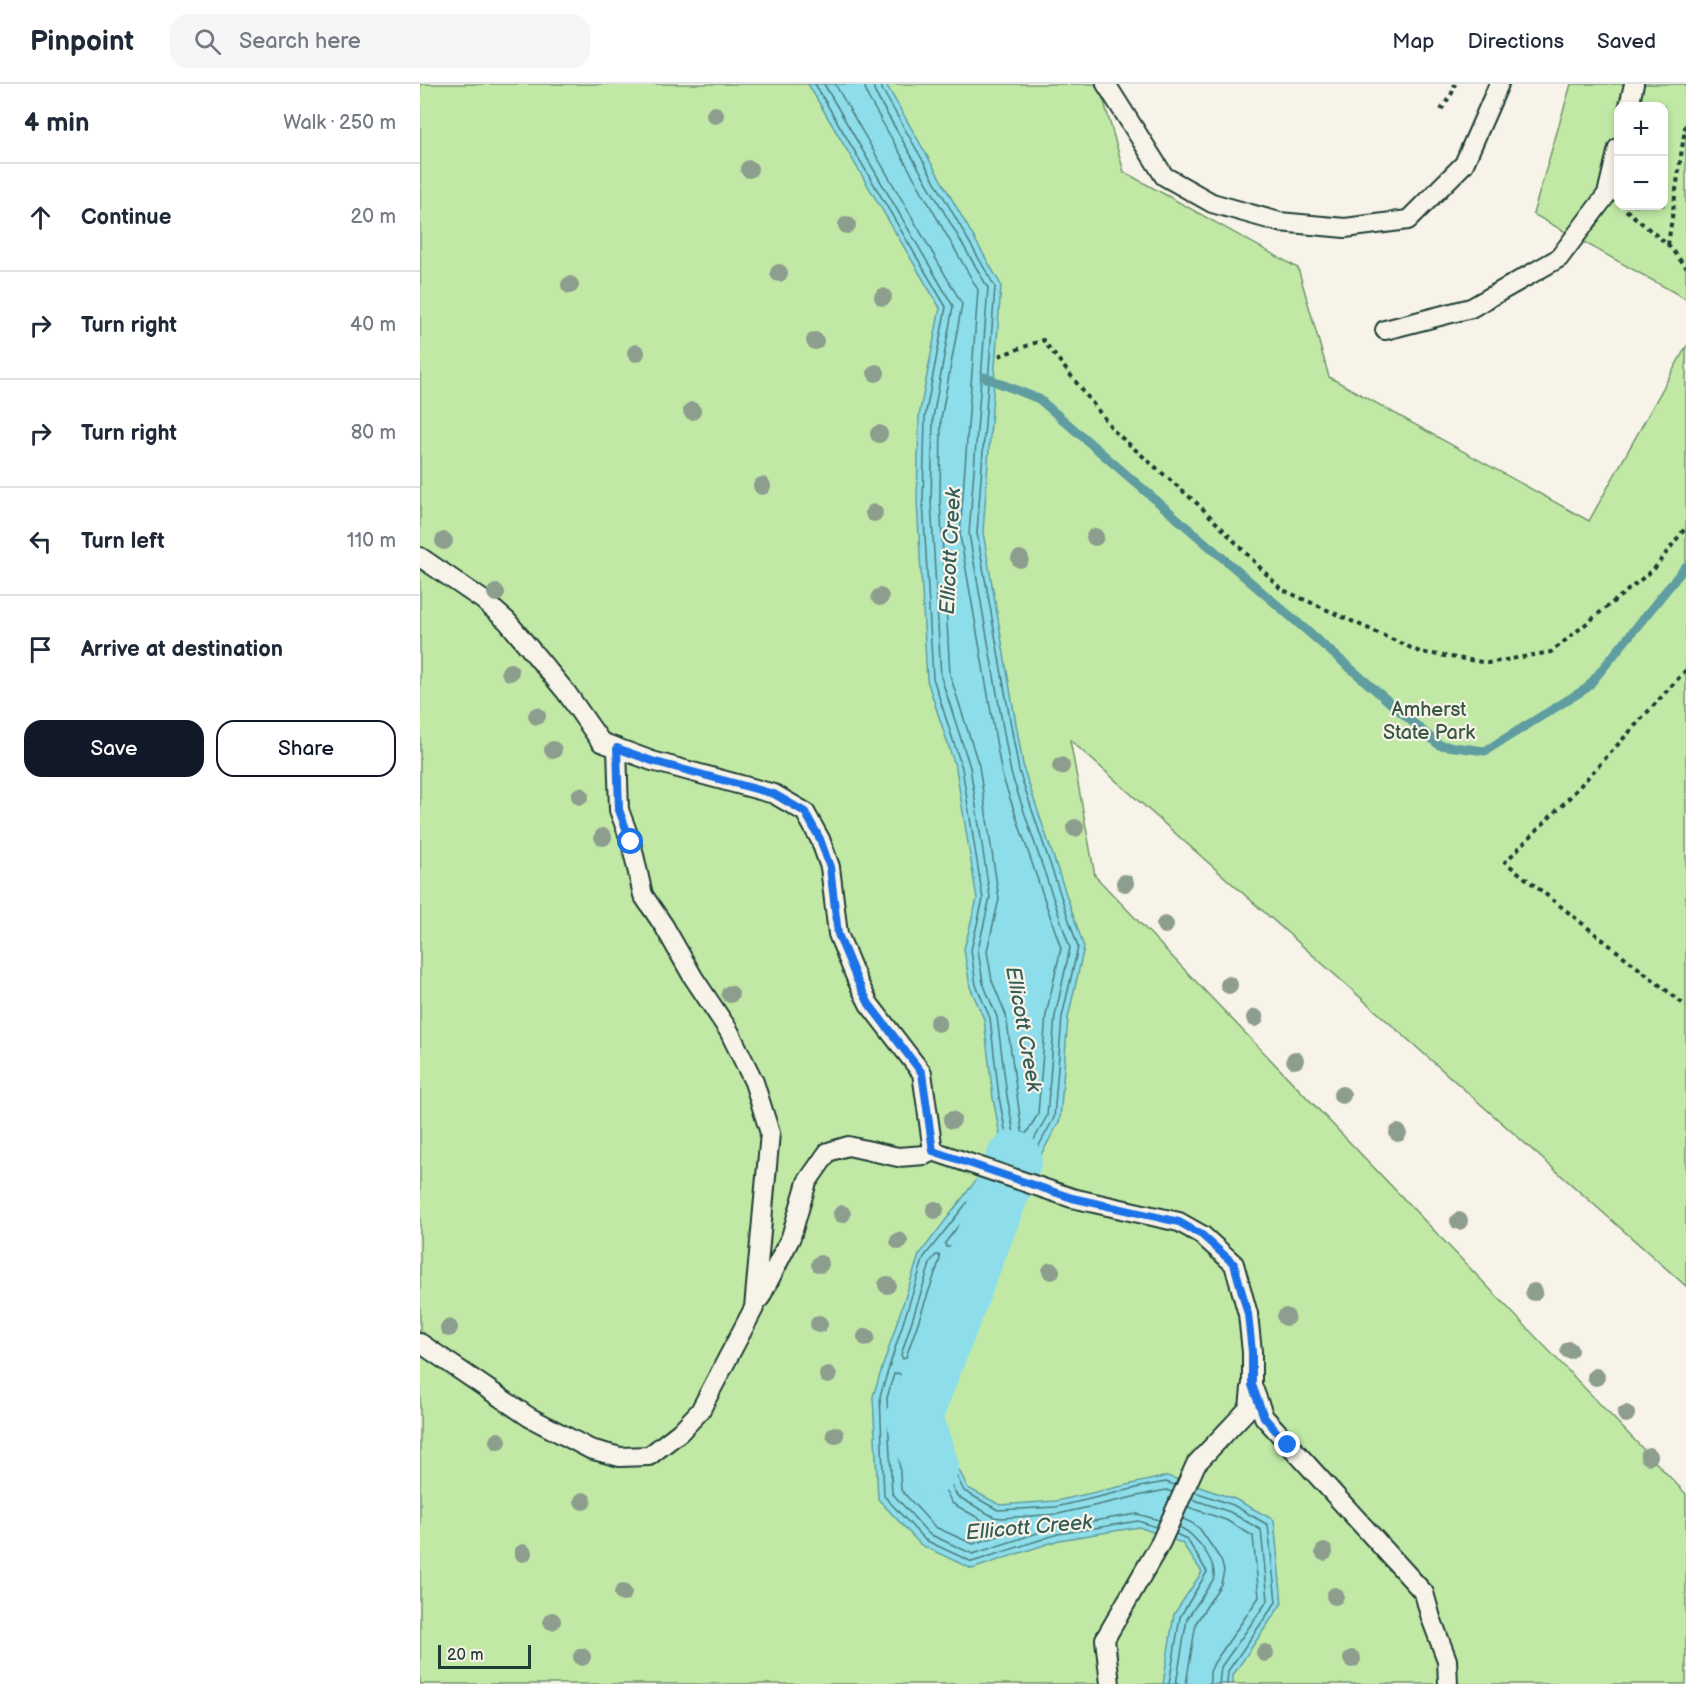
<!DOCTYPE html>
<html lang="en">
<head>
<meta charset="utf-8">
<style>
	body { margin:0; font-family:"Balsamiq Sans",sans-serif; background:#f6f6f7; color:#1f2937 }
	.controls { position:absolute; right:18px; top:18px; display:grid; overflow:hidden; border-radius:12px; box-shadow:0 3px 9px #0003 }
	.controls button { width:54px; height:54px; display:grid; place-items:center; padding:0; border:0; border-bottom:2px solid #e0e1e3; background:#fff; color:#1f2937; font:30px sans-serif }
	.scale { position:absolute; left:18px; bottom:15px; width:93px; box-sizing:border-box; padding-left:6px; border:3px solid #1f3d34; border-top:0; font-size:16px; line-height:21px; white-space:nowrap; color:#1f3d34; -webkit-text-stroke:4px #f7f3e8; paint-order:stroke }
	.stop { position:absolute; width:18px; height:18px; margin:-14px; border:4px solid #1a73e8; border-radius:50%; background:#fff }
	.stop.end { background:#1a73e8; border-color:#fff; box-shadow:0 2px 6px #0008 }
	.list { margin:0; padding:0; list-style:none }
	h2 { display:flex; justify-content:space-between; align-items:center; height:78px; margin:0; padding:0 24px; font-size:26px }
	h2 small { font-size:20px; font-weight:400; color:#747a83 }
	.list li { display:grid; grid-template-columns:39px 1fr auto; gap:18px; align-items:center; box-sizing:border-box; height:108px; padding:0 24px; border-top:2px solid #e0e1e3 }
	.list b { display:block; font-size:22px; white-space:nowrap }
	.list em { font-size:20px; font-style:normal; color:#747a83 }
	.actions { display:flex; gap:12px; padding:18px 24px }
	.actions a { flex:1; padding:14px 0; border:2px solid #111827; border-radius:18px; text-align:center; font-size:21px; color:#111827 }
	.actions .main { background:#111827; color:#fff }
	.icon { flex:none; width:33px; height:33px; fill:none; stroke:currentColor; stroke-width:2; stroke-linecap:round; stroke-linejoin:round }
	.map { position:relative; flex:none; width:1266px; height:1600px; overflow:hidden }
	header { display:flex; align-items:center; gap:36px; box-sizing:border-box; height:84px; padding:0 30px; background:#fff; border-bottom:2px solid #e0e1e3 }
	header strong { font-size:28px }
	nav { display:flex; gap:33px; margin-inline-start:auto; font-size:21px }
	.search { width:420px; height:54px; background:#f6f6f7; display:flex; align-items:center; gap:15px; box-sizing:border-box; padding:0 21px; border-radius:18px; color:#747a83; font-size:22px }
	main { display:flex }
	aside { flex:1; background:#fff }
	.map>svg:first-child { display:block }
	.green { fill:#c1e9a5; stroke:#70936c; stroke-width:1.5; fill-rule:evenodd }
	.water { fill:#8dddea; stroke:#619da1; stroke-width:1.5 }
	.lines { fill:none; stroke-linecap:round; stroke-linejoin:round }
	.shore { stroke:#4b7d7d; stroke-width:1.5 }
	.stream { stroke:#619da1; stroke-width:9 }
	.river { stroke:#8dddea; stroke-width:56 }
	.service-casing { stroke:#1f3d34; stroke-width:22 }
	.path { stroke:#1f3d34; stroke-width:4; stroke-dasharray:4.5 4.5; stroke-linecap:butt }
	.service { stroke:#f7f3e8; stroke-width:18 }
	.tree { fill:#8d9d8e }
	.route { stroke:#1a73e8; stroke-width:8 }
	.labels { text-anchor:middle; stroke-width:4.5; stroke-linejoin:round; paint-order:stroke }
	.park-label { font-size:20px; fill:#375745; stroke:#f7f3e8 }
	.water-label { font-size:21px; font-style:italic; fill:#355d58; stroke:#f7f3e8 }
</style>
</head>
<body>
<header>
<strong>Pinpoint</strong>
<div class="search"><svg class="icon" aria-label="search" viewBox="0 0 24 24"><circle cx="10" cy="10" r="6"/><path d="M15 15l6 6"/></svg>Search here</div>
<nav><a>Map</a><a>Directions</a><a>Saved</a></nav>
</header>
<main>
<aside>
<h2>4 min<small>Walk · 250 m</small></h2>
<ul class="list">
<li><svg class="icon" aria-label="ahead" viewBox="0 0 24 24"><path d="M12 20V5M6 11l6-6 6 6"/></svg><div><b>Continue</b></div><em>20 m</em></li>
<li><svg class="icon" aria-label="right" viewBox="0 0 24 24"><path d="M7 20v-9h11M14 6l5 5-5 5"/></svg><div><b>Turn right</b></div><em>40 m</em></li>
<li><svg class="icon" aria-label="right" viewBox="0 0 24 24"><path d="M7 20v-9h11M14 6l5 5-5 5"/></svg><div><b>Turn right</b></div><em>80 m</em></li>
<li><svg class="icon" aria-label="left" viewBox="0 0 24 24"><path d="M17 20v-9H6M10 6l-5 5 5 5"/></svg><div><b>Turn left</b></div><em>110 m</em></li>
<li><svg class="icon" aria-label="arrive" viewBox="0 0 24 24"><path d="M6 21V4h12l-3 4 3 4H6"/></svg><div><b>Arrive at destination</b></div></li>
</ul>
<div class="actions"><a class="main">Save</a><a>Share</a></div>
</aside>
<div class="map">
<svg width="1266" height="1600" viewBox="0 0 1266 1600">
	<rect width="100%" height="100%" fill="#f7f3e8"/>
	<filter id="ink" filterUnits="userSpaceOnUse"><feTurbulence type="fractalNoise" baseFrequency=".0167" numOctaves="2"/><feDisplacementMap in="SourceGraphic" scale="12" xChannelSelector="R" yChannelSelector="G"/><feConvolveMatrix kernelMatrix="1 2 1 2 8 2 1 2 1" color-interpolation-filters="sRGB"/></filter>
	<g filter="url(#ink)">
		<g class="green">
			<polygon points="0,0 679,0 704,88 878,184 909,293 1169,437 1266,263 1266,1202 650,656 675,792 1266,1410 1266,1600 0,1600"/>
			<path d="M1151 0H1266V215L1113 130ZM1198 22H1244V122H1198Z"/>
		</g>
		<polygon class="water" points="388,0 466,0 581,201 563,448 604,686 664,863 648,934 640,1036 594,1120 533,1178 493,1294 548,1404 580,1421 636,1417 747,1392 815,1415 854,1436 862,1519 813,1591 813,1600 743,1600 754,1530 782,1488 762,1459 719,1443 639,1456 552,1485 501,1461 458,1415 453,1312 499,1171 582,1062 573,1014 564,935 550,903 544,865 557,815 536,685 507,596 497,417 499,332 520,224"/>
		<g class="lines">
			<g class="shore">
				<polyline points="395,0 526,223 505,333 503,417 513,594 542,684 563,815 551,866 556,901 570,934 579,1013 588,1061 587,1066 578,1078"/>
				<polyline points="404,0 533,222 513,334 511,417 521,593 550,683 570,813 558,866 563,899 577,933 587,1012 596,1060 594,1069 586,1080"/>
				<polyline points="415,0 542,220 521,335 520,417 530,591 559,682 579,815 567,867 572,897 586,931 602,1048 606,1050 618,1030 626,931 641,864 582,691 540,451 558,206 448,13 444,0"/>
				<polyline points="453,0 455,9 568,204 549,450 591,689 650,864 635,932 627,1032 598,1085"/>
				<polyline points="461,0 462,5 575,203 557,449 599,687 658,863 642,933 634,1034 605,1087"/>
				<polyline points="565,1096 504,1173 460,1312 464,1412 505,1456 552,1478 638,1450 718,1437 736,1443"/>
				<polyline points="572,1098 525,1159 526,1163 530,1163 583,1112 588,1103"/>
				<polyline points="595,1106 589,1117 528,1176 488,1292 544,1407 578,1426 636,1423 729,1401 746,1398 755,1401"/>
				<polygon points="516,1171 519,1171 520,1175 486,1273 483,1275 481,1271 511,1177"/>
				<polygon points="480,1320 532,1419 572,1442 590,1443 591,1448 553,1460 515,1443 481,1406 476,1323"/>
				<polyline points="775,1408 813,1421 848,1441 856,1518 808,1587 807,1600"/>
				<polyline points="772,1415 810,1428 841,1446 848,1516 801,1583 799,1600"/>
				<polyline points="768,1423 806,1436 833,1452 839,1513 794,1579 790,1588 790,1600"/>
				<polyline points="763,1435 772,1439 780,1445 801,1476 804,1487 801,1500 776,1539 766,1600"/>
				<polyline points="739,1436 717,1430 636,1443 553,1470 509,1450 472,1409 467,1314 474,1290 477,1289 480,1290 482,1301 537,1412 574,1433 581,1434 638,1430 731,1409 746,1406 752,1408"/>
				<polyline points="749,1600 760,1533 787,1488 767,1455 756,1450"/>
				<path d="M756 1600 767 1535 793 1496C799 1479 774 1449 759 1443"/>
			</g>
			<polyline class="stream" points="564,293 619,315 1019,661 1065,667 1167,604 1266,482"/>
			<polyline class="river" points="511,1383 494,1333 594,1075"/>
			<g class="service-casing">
				<g id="service">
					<polyline points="686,0 744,92 792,119 859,138 925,144 988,136 1044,80 1079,0"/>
					<polyline points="1209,22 1214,0"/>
					<polyline points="965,246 1051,224 1139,174 1187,110 1198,64"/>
					<polyline points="0,473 63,516 87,537 146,608 181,658 232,677 354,710 385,728 400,755 410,783 418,850 437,896 449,920 502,989 513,1067 652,1114 759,1138 782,1151 814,1180 828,1230 832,1268 832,1301 844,1333 1004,1509 1011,1534 1027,1576 1028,1600"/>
					<polyline points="340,1214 371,1153 387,1098 408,1068 428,1062 478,1073 505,1071 513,1067"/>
					<polyline points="0,1259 109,1333 170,1365 200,1373 229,1372 260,1348 280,1327 334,1224 350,1049 334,998 309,947 273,893 244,842 223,811 211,758 199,726 197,664"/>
					<polyline points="690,1600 685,1555 741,1458 776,1380 829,1324 831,1304"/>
				</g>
			</g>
			<g class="path">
				<polyline points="1021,26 1032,9 1035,0"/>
				<polyline points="1206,126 1248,161 1266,183"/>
				<polyline points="1248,161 1266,37"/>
				<polyline points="579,272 623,256 695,348 780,422 861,505 1000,568 1068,579 1131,568 1234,485 1266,443"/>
				<polyline points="1266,586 1149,714 1085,778 1266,922"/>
			</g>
			<use href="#service" class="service"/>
		</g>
		<g class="tree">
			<circle cx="295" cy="31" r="9"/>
			<circle cx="329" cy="85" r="9"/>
			<circle cx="427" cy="141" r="9"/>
			<circle cx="359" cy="189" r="9"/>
			<circle cx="150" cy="201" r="9"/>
			<circle cx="463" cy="213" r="9"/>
			<circle cx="395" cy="257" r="9"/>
			<circle cx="216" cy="269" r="9"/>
			<circle cx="456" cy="289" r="9"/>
			<circle cx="272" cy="327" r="9"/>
			<circle cx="459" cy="350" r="9"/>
			<circle cx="342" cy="402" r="9"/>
			<circle cx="454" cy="429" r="9"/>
			<circle cx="675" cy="453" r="9"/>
			<circle cx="24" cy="457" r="9"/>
			<circle cx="600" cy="475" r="9"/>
			<circle cx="76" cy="509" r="9"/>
			<circle cx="460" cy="513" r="9"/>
			<circle cx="90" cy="588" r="9"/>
			<circle cx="117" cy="632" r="9"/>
			<circle cx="133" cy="666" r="9"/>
			<circle cx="641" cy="682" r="9"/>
			<circle cx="160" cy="712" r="9"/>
			<circle cx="655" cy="744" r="9"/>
			<circle cx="183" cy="753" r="9"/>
			<circle cx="705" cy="799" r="9"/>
			<circle cx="745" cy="841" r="9"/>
			<circle cx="809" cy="901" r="9"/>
			<circle cx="310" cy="910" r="9"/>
			<circle cx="835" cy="934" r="9"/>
			<circle cx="518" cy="939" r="9"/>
			<circle cx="875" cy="976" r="9"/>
			<circle cx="922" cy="1011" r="9"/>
			<circle cx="532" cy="1036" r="9"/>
			<circle cx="978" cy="1049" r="9"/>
			<circle cx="515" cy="1126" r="9"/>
			<circle cx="422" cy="1130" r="9"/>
			<circle cx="1039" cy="1137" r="9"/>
			<circle cx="479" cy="1157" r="9"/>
			<circle cx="400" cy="1180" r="9"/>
			<circle cx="631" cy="1187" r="9"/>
			<circle cx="467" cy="1201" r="9"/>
			<circle cx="1114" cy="1208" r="9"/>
			<circle cx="866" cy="1233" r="9"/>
			<circle cx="399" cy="1240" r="9"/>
			<circle cx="29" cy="1244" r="9"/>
			<circle cx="446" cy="1253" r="9"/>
			<circle cx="1149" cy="1266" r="9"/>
			<circle cx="408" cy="1291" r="9"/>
			<circle cx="1176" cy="1293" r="9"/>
			<circle cx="1206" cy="1330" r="9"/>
			<circle cx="415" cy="1351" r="9"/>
			<circle cx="78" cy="1357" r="9"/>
			<circle cx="1229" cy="1372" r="9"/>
			<circle cx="163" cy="1417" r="9"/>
			<circle cx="904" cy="1468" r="9"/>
			<circle cx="103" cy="1469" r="9"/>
			<circle cx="203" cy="1509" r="9"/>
			<circle cx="915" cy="1512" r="9"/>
			<circle cx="132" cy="1537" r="9"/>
			<circle cx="845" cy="1569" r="9"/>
			<circle cx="162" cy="1573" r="9"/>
			<circle cx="932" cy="1575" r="9"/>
		</g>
	</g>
	<g class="lines" filter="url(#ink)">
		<polyline class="route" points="211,758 199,726 197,664 232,677 354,710 385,728 400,755 410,783 418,850 437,896 449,920 502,989 513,1067 652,1114 759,1138 782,1151 814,1180 828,1230 832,1268 832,1301 844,1333 868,1361"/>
	</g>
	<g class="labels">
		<g class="park-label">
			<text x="1009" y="632">Amherst<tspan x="1009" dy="23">State Park</tspan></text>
		</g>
		<g class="water-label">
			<text transform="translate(530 467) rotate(-87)" y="7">Ellicott Creek</text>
			<text transform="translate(604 945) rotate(80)" y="7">Ellicott Creek</text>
			<text transform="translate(609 1443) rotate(-5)" y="7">Ellicott Creek</text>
		</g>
	</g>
</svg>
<div class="controls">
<button>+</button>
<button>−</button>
</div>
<div class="scale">20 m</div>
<div class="stop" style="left:211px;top:758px"></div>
<div class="stop end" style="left:868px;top:1361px"></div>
</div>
</main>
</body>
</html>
